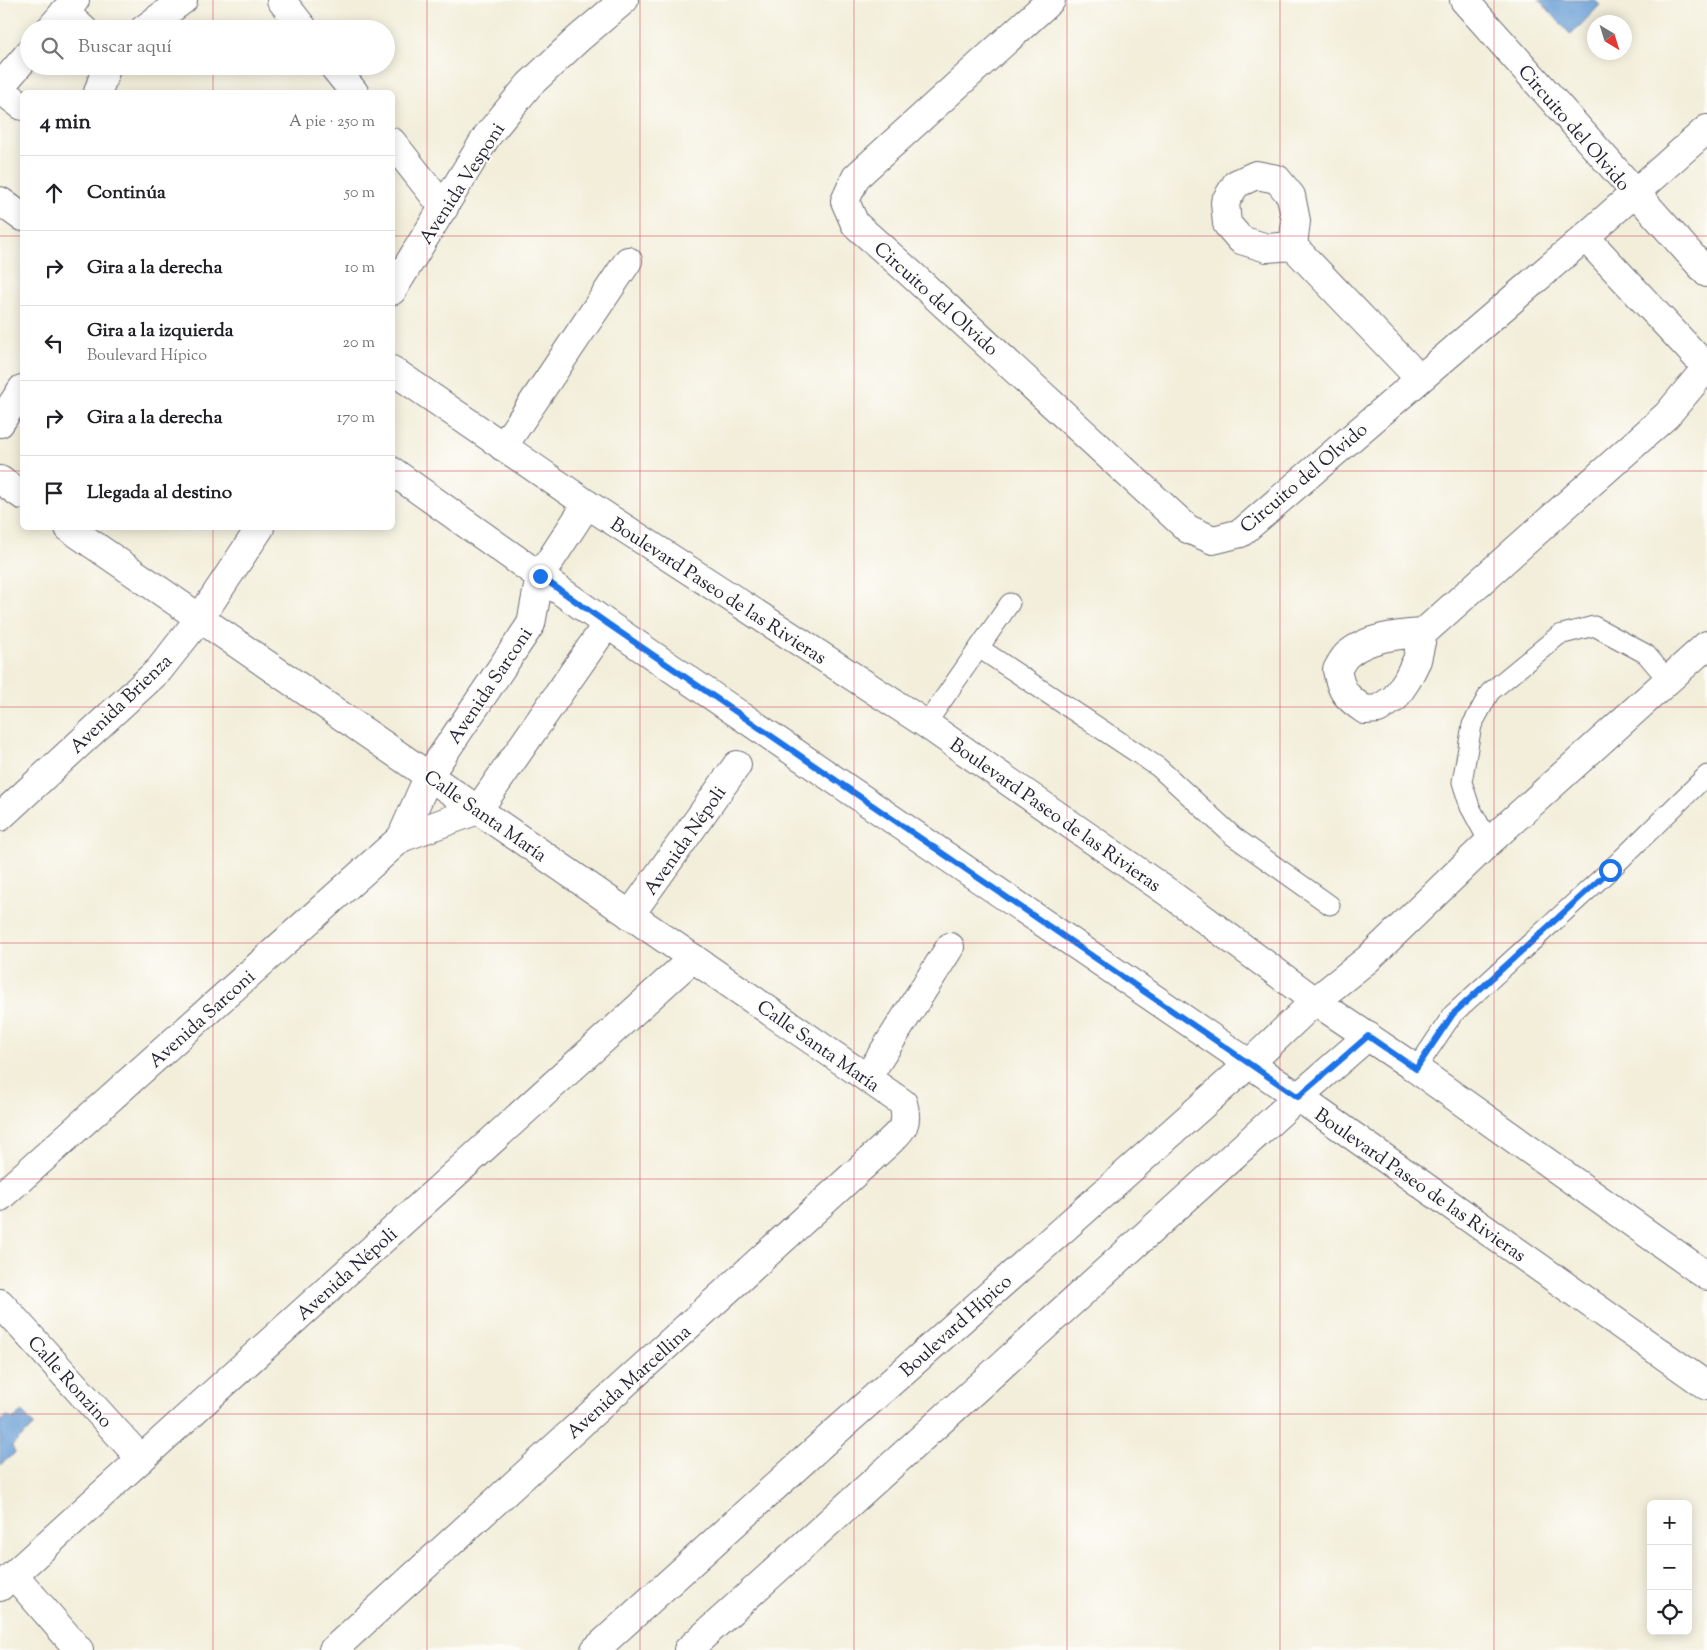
<!DOCTYPE html>
<html lang="es">
<head>
<meta charset="utf-8">
<style>
	body { margin:0; font-family:"Sorts Mill Goudy",serif; background:#f2f2f2; color:#202124 }
	.controls { position:absolute; right:15px; bottom:15px; display:grid; overflow:hidden; border-radius:8px; box-shadow:0 2px 12px #0003 }
	.controls button { width:45px; height:45px; display:grid; place-items:center; padding:0; border:0; border-bottom:1px solid #e0e0e0; background:#fff; color:#202124; font:25px sans-serif }
	.compass { position:absolute; left:1587px; top:15px; width:45px; height:45px; border-radius:50%; background:#fff; box-shadow:0 2px 12px #0003; rotate:142deg }
	.stop { position:absolute; width:15px; height:15px; margin:-11px; border:4px solid #1a73e8; border-radius:50%; background:#fff }
	.stop.end { background:#1a73e8; border-color:#fff; box-shadow:0 1px 5px #0008 }
	.list { margin:0; padding:0; list-style:none }
	h2 { display:flex; justify-content:space-between; align-items:center; height:65px; margin:0; padding:0 20px; font-size:21px }
	h2 small { font-size:16px; font-weight:400; color:#757577 }
	.list li { display:grid; grid-template-columns:32px 1fr auto; gap:15px; align-items:center; box-sizing:border-box; height:75px; padding:0 20px; border-top:1px solid #e0e0e0 }
	.list b { display:block; font-size:19px; white-space:nowrap }
	.list p { margin:0; font-size:16px; white-space:nowrap; color:#757577 }
	.list em { font-size:16px; font-style:normal; color:#757577 }
	.icon { flex:none; width:28px; height:28px; fill:none; stroke:currentColor; stroke-width:2; stroke-linecap:round; stroke-linejoin:round }
	.map { position:relative; flex:none; width:1707px; height:1650px; overflow:hidden }
	.search { position:absolute; background:#fff; box-shadow:0 2px 12px #0003; left:20px; top:20px; width:375px; height:55px; display:flex; align-items:center; gap:12px; box-sizing:border-box; padding:0 18px; border-radius:28px; color:#757577; font-size:19px }
	.panel { position:absolute; background:#fff; box-shadow:0 2px 12px #0003; left:20px; top:90px; width:375px; height:440px; border-radius:8px }
	.map>svg:first-child { display:block }
	.water { fill:#689ed5; stroke:#456088 }
	.lines { fill:none; stroke-linecap:round; stroke-linejoin:round }
	.lane-casing { stroke:#6b6973; stroke-width:21 }
	.street-casing { stroke:#6b6973; stroke-width:30 }
	.secondary-casing { stroke:#6b6973; stroke-width:30 }
	.lane { stroke:#fff; stroke-width:19 }
	.street { stroke:#fff; stroke-width:28 }
	.secondary { stroke:#fff; stroke-width:28 }
	.route { stroke:#1a73e8; stroke-width:6 }
	.grid { fill:none; stroke:#d1495b; stroke-width:1; stroke-opacity:0.55 }
	.labels { text-anchor:middle; stroke-width:4; stroke-linejoin:round; paint-order:stroke }
	.street-label { font-size:19px; fill:#22223b; stroke:#fdfcf7 }
</style>
</head>
<body>
<div class="map">
<svg width="1707" height="1650" viewBox="0 0 1707 1650">
	<rect width="100%" height="100%" fill="#fdfcf7"/>
	<filter id="ink" filterUnits="userSpaceOnUse"><feTurbulence type="fractalNoise" baseFrequency=".02" numOctaves="2"/><feDisplacementMap in="SourceGraphic" scale="10" xChannelSelector="R" yChannelSelector="G"/><feConvolveMatrix kernelMatrix="1 2 1 2 8 2 1 2 1" color-interpolation-filters="sRGB"/></filter>
	<filter id="wash" filterUnits="userSpaceOnUse"><feTurbulence type="fractalNoise" baseFrequency=".0096" numOctaves="4" result="noise"/><feDisplacementMap in="SourceGraphic" scale="20" xChannelSelector="R" yChannelSelector="G"/><feGaussianBlur stdDeviation="1.12" result="paint"/><feColorMatrix in="noise" values="0 0 0 0 0 0 0 0 0 0 0 0 0 0 0 0 0 1.4 0 .05"/><feComposite in="paint" operator="in"/></filter>
	<g filter="url(#wash)">
		<rect width="100%" height="100%" fill="#f2eeda"/>
		<g class="water">
			<polygon points="1539,0 1595,0 1600,5 1571,35"/>
			<polygon points="22,1412 34,1425 12,1446 15,1453 0,1465 0,1421 7,1416 12,1419"/>
		</g>
	</g>
	<g filter="url(#ink)">
		<g class="lines">
			<g class="lane-casing">
				<g id="lane">
					<polyline points="979,648 1158,767 1233,836 1330,905"/>
					<polyline points="926,724 1010,603"/>
					<polyline points="1489,842 1470,807 1462,782 1472,725 1490,692 1559,635 1594,626 1646,654 1668,680"/>
					<polyline points="1416,1069 1453,1014 1610,870 1707,775"/>
				</g>
			</g>
			<g class="street-casing">
				<g id="street">
					<polyline points="281,0 304,29"/>
					<polyline points="1051,0 856,177 845,201 855,224 909,272 1188,529 1213,540 1241,533 1585,237 1707,129"/>
					<polyline points="1464,0 1707,273"/>
					<polyline points="64,12 83,29"/>
					<polyline points="50,29 75,0"/>
					<polyline points="144,29 183,0"/>
					<polyline points="333,66 354,92"/>
					<polyline points="0,87 29,53"/>
					<polyline points="98,92 107,66"/>
					<polyline points="392,142 444,208"/>
					<polyline points="1585,237 1707,368"/>
					<polyline points="1293,246 1296,221 1291,196 1277,179 1256,175 1236,184 1225,202 1227,224 1241,240 1267,248 1293,246 1419,378"/>
					<polyline points="392,291 487,136 529,85 578,39 624,0"/>
					<polyline points="0,423 22,389"/>
					<polyline points="503,447 628,261"/>
					<polyline points="0,480 22,495"/>
					<path d="M69 528 903 1103C910 1127 900 1131 884 1147L333 1650"/>
					<path d="M1423 633C1397 635 1369 637 1348 654 1343 658 1340 665 1337 670 1341 692 1347 698 1365 710L1378 709 1395 698 1407 680 1417 660 1423 633 1667 415 1707 367"/>
					<polyline points="0,817 159,670 200,618 260,528"/>
					<polyline points="401,838 429,775 531,624 540,576 587,504"/>
					<polyline points="630,915 737,765"/>
					<polyline points="1315,1001 1368,959 1489,842 1707,645"/>
					<polyline points="867,1078 950,947"/>
					<polyline points="0,1197 401,838 478,810 607,624"/>
					<polyline points="0,1303 141,1459"/>
					<polyline points="14,1575 79,1650"/>
					<polyline points="0,1587 693,958"/>
				</g>
			</g>
			<g class="secondary-casing">
				<g id="secondary">
					<polyline points="0,89 22,106"/>
					<polyline points="0,201 22,217"/>
					<polyline points="392,370 587,504 926,724 1169,893 1315,1001 1416,1069 1707,1276"/>
					<polyline points="392,471 607,624 1298,1097 1707,1386"/>
					<polyline points="595,1650 832,1435 1250,1063 1315,1001"/>
					<polyline points="688,1650 1298,1097 1368,1036"/>
				</g>
			</g>
			<use href="#lane" class="lane"/>
			<use href="#street" class="street"/>
			<use href="#secondary" class="secondary"/>
		</g>
	</g>
	<g class="lines" filter="url(#ink)">
		<polyline class="route" points="540,576 608,624 1298,1097 1368,1036 1416,1069 1453,1014 1610,870"/>
	</g>
	<path class="grid" d="M213 0V29M427 0V1650M640 0V1650M854 0V1650M1067 0V1650M1280 0V1650M1494 0V1650M213 66V92M0 236H22M392 236H1707M0 471H22M392 471H1707M213 528V1650M0 707H1707M0 943H1707M0 1179H1707M0 1414H1707"/>
	<g class="labels">
		<g class="street-label">
			<text transform="translate(1575 127) rotate(49)" y="7">Circuito del Olvido</text>
			<text transform="translate(461 183) rotate(-57)" y="7">Avenida Vesponi</text>
			<text transform="translate(937 298) rotate(42)" y="7">Circuito del Olvido</text>
			<text transform="translate(1303 477) rotate(-40)" y="7">Circuito del Olvido</text>
			<text transform="translate(719 590) rotate(33)" y="7">Boulevard Paseo de las Rivieras</text>
			<text transform="translate(489 685) rotate(-56)" y="7">Avenida Sarconi</text>
			<text transform="translate(120 703) rotate(-44)" y="7">Avenida Brienza</text>
			<text transform="translate(1056 814) rotate(35)" y="7">Boulevard Paseo de las Rivieras</text>
			<text transform="translate(486 815) rotate(35)" y="7">Calle Santa María</text>
			<text transform="translate(684 840) rotate(-55)" y="7">Avenida Népoli</text>
			<text transform="translate(201 1018) rotate(-42)" y="7">Avenida Sarconi</text>
			<text transform="translate(819 1045) rotate(35)" y="7">Calle Santa María</text>
			<text transform="translate(1421 1184) rotate(35)" y="7">Boulevard Paseo de las Rivieras</text>
			<text transform="translate(346 1273) rotate(-42)" y="7">Avenida Népoli</text>
			<text transform="translate(955 1325) rotate(-42)" y="7">Boulevard Hípico</text>
			<text transform="translate(71 1381) rotate(48)" y="7">Calle Ronzino</text>
			<text transform="translate(628 1381) rotate(-42)" y="7">Avenida Marcellina</text>
		</g>
	</g>
</svg>
<div class="controls">
<button>+</button>
<button>−</button>
<button><svg class="icon" aria-label="locate" viewBox="0 0 24 24"><circle cx="12" cy="12" r="6"/><path d="M12 2v4M12 18v4M2 12h4M18 12h4"/></svg></button>
</div>
<svg class="compass" viewBox="-18 -18 36 36"><path d="M0-13l5 13h-10z" fill="#e53935"/><path d="M0 13l5-13h-10z" fill="#757577"/></svg>
<div class="stop" style="left:1610px;top:870px"></div>
<div class="stop end" style="left:540px;top:576px"></div>
<div class="search"><svg class="icon" aria-label="search" viewBox="0 0 24 24"><circle cx="10" cy="10" r="6"/><path d="M15 15l6 6"/></svg>Buscar aquí</div>
<section class="panel">
<h2>4 min<small>A pie · 250 m</small></h2>
<ul class="list">
<li><svg class="icon" aria-label="ahead" viewBox="0 0 24 24"><path d="M12 20V5M6 11l6-6 6 6"/></svg><div><b>Continúa</b></div><em>50 m</em></li>
<li><svg class="icon" aria-label="right" viewBox="0 0 24 24"><path d="M7 20v-9h11M14 6l5 5-5 5"/></svg><div><b>Gira a la derecha</b></div><em>10 m</em></li>
<li><svg class="icon" aria-label="left" viewBox="0 0 24 24"><path d="M17 20v-9H6M10 6l-5 5 5 5"/></svg><div><b>Gira a la izquierda</b><p>Boulevard Hípico</p></div><em>20 m</em></li>
<li><svg class="icon" aria-label="right" viewBox="0 0 24 24"><path d="M7 20v-9h11M14 6l5 5-5 5"/></svg><div><b>Gira a la derecha</b></div><em>170 m</em></li>
<li><svg class="icon" aria-label="arrive" viewBox="0 0 24 24"><path d="M6 21V4h12l-3 4 3 4H6"/></svg><div><b>Llegada al destino</b></div></li>
</ul>
</section>
</div>
</body>
</html>
